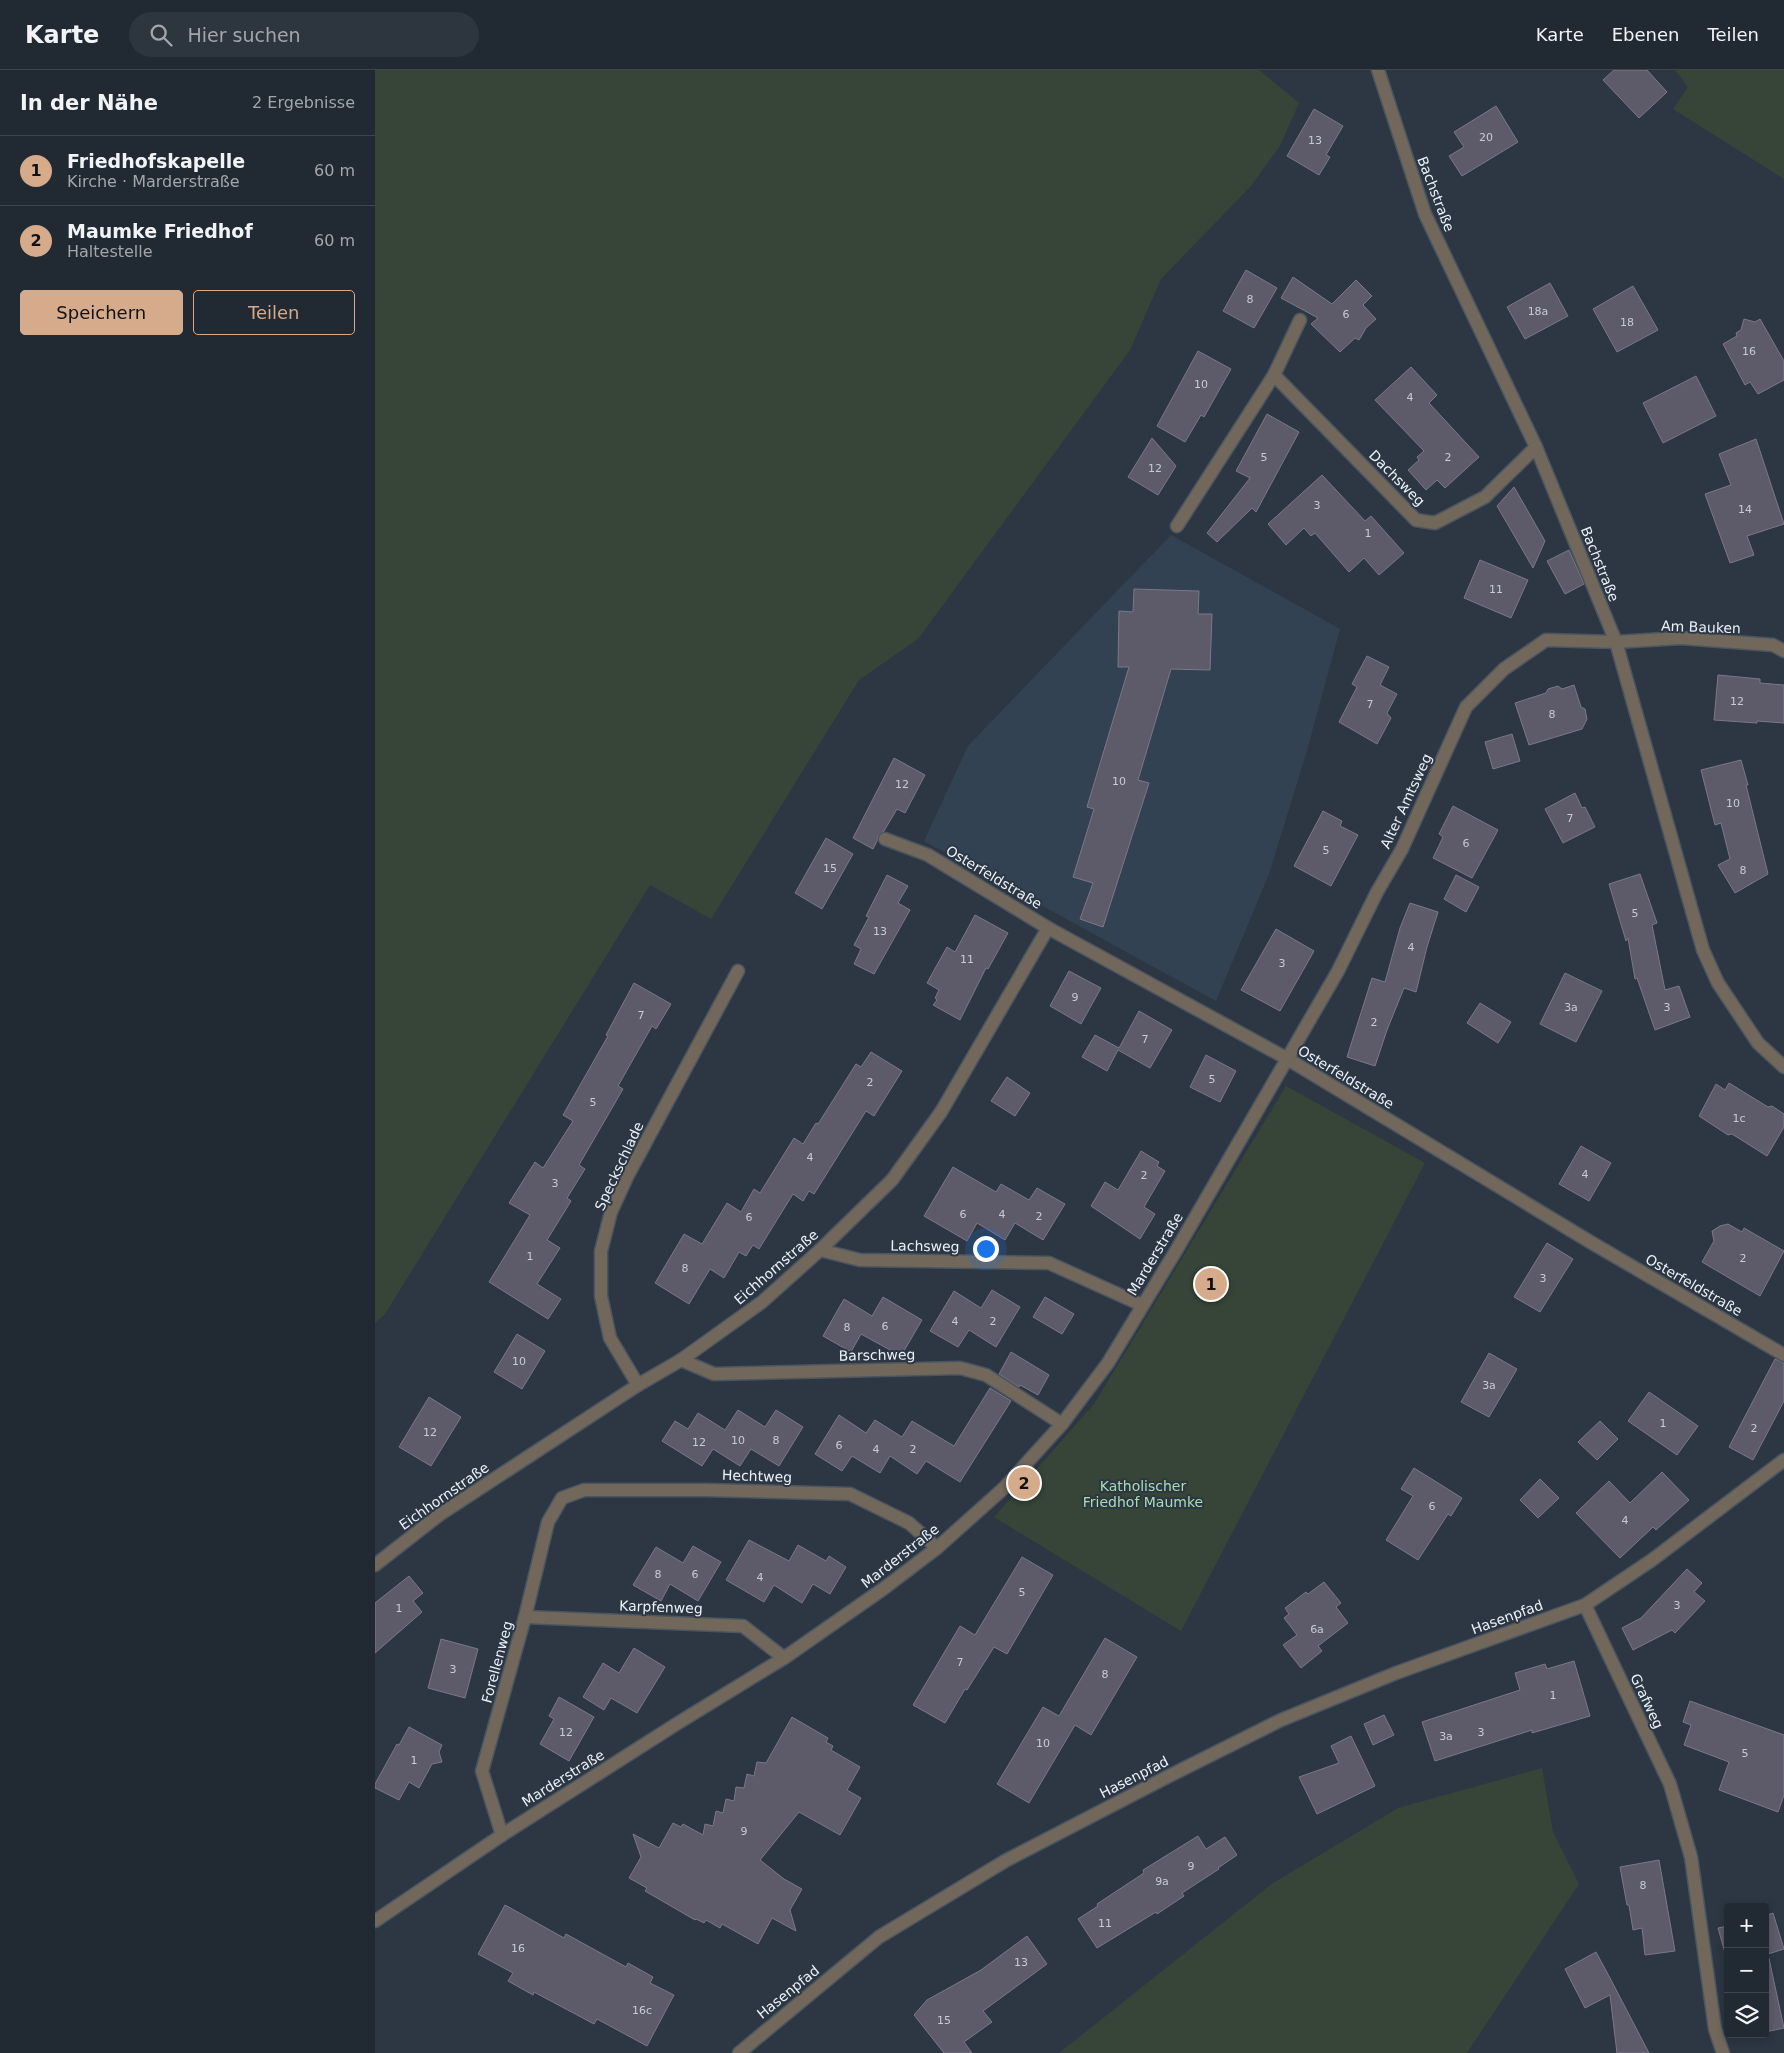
<!DOCTYPE html>
<html lang="de">
<head>
<meta charset="utf-8">
<style>
	body { margin:0; font-family:"DejaVu Sans",sans-serif; background:#2d353e; color:#f1f3f6 }
	.controls { position:absolute; right:15px; bottom:15px; display:grid; overflow:hidden; border-radius:5px; box-shadow:0 2px 8px #0003 }
	.controls button { width:45px; height:45px; display:grid; place-items:center; padding:0; border:0; border-bottom:1px solid #3e454d; background:#212932; color:#f1f3f6; font:25px sans-serif }
	.you { position:absolute; left:610px; top:1178px; width:18px; height:18px; margin:-12px; border:4px solid #fff; border-radius:50%; background:#1a73e8; box-shadow:0 0 0 8px #1a73e833 }
	.badge { display:grid; place-items:center; width:32px; height:32px; border-radius:50%; background:#d6ab8b; color:#111; font-size:16px; font-weight:700 }
	.pin { position:absolute; translate:-50% -50%; border:2px solid #fff; box-shadow:0 1px 5px #0006 }
	.list { margin:0; padding:0; list-style:none }
	h2 { display:flex; justify-content:space-between; align-items:center; height:65px; margin:0; padding:0 20px; font-size:21px }
	h2 small { font-size:16px; font-weight:400; color:#a2a6ac }
	.list li { display:grid; grid-template-columns:32px 1fr auto; gap:15px; align-items:center; box-sizing:border-box; height:70px; padding:0 20px; border-top:1px solid #3e454d }
	.list b { display:block; font-size:19px; white-space:nowrap }
	.list p { margin:0; font-size:16px; white-space:nowrap; color:#a2a6ac }
	.list em { font-size:16px; font-style:normal; color:#a2a6ac }
	.actions { display:flex; gap:10px; padding:15px 20px }
	.actions a { flex:1; padding:11px 0; border:1px solid #d6ab8b; border-radius:5px; text-align:center; font-size:18px; color:#d6ab8b }
	.actions .main { background:#d6ab8b; color:#111 }
	.icon { flex:none; width:28px; height:28px; fill:none; stroke:currentColor; stroke-width:2; stroke-linecap:round; stroke-linejoin:round }
	.map { position:relative; flex:none; width:1409px; height:1983px; overflow:hidden }
	header { display:flex; align-items:center; gap:30px; box-sizing:border-box; height:70px; padding:0 25px; background:#212932; border-bottom:1px solid #3e454d }
	header strong { font-size:24px }
	nav { display:flex; gap:28px; margin-inline-start:auto; font-size:18px }
	.search { width:350px; height:45px; background:#2d353e; display:flex; align-items:center; gap:12px; box-sizing:border-box; padding:0 18px; border-radius:28px; color:#a2a6ac; font-size:19px }
	main { display:flex }
	aside { flex:1; background:#212932 }
	.map>svg:first-child { display:block }
	.built { fill:#334253 }
	.green { fill:#364537 }
	.building { fill:#5d5a6a; stroke:#7b7889 }
	.lines { fill:none; stroke-linecap:round; stroke-linejoin:round }
	.minor-casing { stroke:#4a5560; stroke-width:15 }
	.minor { stroke:#71675b; stroke-width:12 }
	.labels { text-anchor:middle; stroke-width:4; stroke-linejoin:round; paint-order:stroke }
	.number-label { font-size:11px; fill:#c7cbd5 }
	.street-label { font-size:14px; fill:#eaf1f9; stroke:#2c3743 }
	.park-label { font-size:14px; fill:#abdcb0; stroke:#2c3743 }
</style>
</head>
<body>
<header>
<strong>Karte</strong>
<div class="search"><svg class="icon" aria-label="search" viewBox="0 0 24 24"><circle cx="10" cy="10" r="6"/><path d="M15 15l6 6"/></svg>Hier suchen</div>
<nav><a>Karte</a><a>Ebenen</a><a>Teilen</a></nav>
</header>
<main>
<aside>
<h2>In der Nähe<small>2 Ergebnisse</small></h2>
<ul class="list">
<li><span class="badge">1</span><div><b>Friedhofskapelle</b><p>Kirche · Marderstraße</p></div><em>60 m</em></li>
<li><span class="badge">2</span><div><b>Maumke Friedhof</b><p>Haltestelle</p></div><em>60 m</em></li>
</ul>
<div class="actions"><a class="main">Speichern</a><a>Teilen</a></div>
</aside>
<div class="map">
<svg width="1409" height="1983" viewBox="0 0 1409 1983">
	<rect width="100%" height="100%" fill="#2c3743"/>
	<polygon class="built" points="796,465 965,559 931,684 894,804 841,931 549,771 593,676"/>
	<g class="green">
		<polygon points="0,0 884,0 924,33 905,76 876,116 786,209 755,280 543,569 484,610 336,849 275,815 10,1244 0,1253"/>
		<polygon points="1300,0 1409,0 1409,109 1298,39 1313,17"/>
		<polygon points="911,1016 1050,1093 806,1561 619,1447 719,1334"/>
		<polygon points="1167,1698 1178,1762 1204,1814 1092,1983 684,1983 898,1813 1023,1738"/>
	</g>
	<g class="building">
		<polygon points="1239,0 1272,0 1292,22 1264,48 1228,10"/>
		<polygon points="1121,36 1143,72 1087,106 1074,86 1089,77 1079,62"/>
		<polygon points="939,39 968,56 951,85 955,87 944,105 912,86"/>
		<polygon points="871,200 902,218 879,258 848,241"/>
		<polygon points="918,207 957,234 981,210 997,226 988,235 1001,249 991,258 984,270 980,268 965,282 936,254 943,248 906,228"/>
		<polygon points="1175,213 1193,246 1150,269 1132,237"/>
		<polygon points="1258,216 1283,260 1242,282 1218,239"/>
		<polygon points="1369,249 1380,252 1385,249 1409,291 1409,310 1383,324 1375,312 1370,315 1348,274 1362,266 1361,263 1366,260"/>
		<polygon points="823,281 856,299 829,347 826,345 810,372 782,356"/>
		<polygon points="1036,297 1062,325 1054,333 1104,387 1070,418 1062,410 1051,420 1033,400 1044,390 1042,387 1049,381 1000,330"/>
		<polygon points="1321,306 1341,346 1288,373 1268,333"/>
		<polygon points="892,344 924,362 881,442 877,438 842,472 832,463 875,408 861,401"/>
		<polygon points="777,368 801,396 783,425 753,407"/>
		<polygon points="1381,369 1409,454 1372,466 1379,485 1355,493 1330,424 1356,415 1344,384"/>
		<polygon points="947,405 990,451 996,446 1029,483 1004,505 989,488 974,502 940,463 936,466 929,458 911,475 893,454"/>
		<polygon points="1139,417 1170,471 1158,498 1122,436"/>
		<polygon points="1194,480 1209,514 1190,524 1172,491"/>
		<polygon points="1105,490 1153,510 1136,548 1089,528"/>
		<polygon points="759,519 824,521 823,544 837,544 835,600 796,599 763,710 774,713 728,857 705,849 718,813 698,807 719,739 712,737 754,597 743,597 744,541 758,542"/>
		<polygon points="992,586 1014,597 1005,615 1022,624 1012,643 1016,648 1002,674 964,652 982,617 977,614"/>
		<polygon points="1343,605 1385,609 1385,613 1409,615 1409,653 1382,651 1382,653 1339,650"/>
		<polygon points="1199,615 1206,637 1210,639 1212,649 1207,659 1154,675 1140,633 1171,623 1173,619 1183,616 1187,619"/>
		<polygon points="1137,664 1145,691 1118,699 1110,672"/>
		<polygon points="519,688 550,705 530,743 522,739 509,761 503,766 502,771 498,779 478,768"/>
		<polygon points="1366,690 1373,715 1371,715 1393,804 1360,823 1343,795 1355,789 1346,753 1340,755 1326,700"/>
		<polygon points="1200,723 1207,738 1210,737 1220,757 1188,773 1170,739"/>
		<polygon points="1078,736 1123,760 1097,808 1058,788 1068,767 1064,764"/>
		<polygon points="948,741 967,751 965,756 983,765 956,816 919,796"/>
		<polygon points="451,768 478,784 447,839 420,823"/>
		<polygon points="1265,804 1282,853 1277,855 1290,920 1304,916 1315,947 1280,960 1262,908 1260,909 1253,868 1251,871 1234,814"/>
		<polygon points="512,805 533,816 523,833 535,840 499,904 479,894 486,879 479,875 494,847 491,846"/>
		<polygon points="1081,805 1104,817 1091,842 1069,829"/>
		<polygon points="1035,833 1063,842 1052,877 1041,922 1029,918 1012,960 1000,996 972,987 997,908 1010,912 1025,858"/>
		<polygon points="600,845 633,863 613,899 611,898 585,950 558,935 562,930 560,928 564,920 552,913 572,877 580,882"/>
		<polygon points="901,859 939,881 905,941 866,920"/>
		<polygon points="694,901 726,918 706,954 675,936"/>
		<polygon points="1190,903 1227,921 1201,972 1165,954"/>
		<polygon points="259,913 296,934 281,959 277,956 243,1016 248,1019 204,1095 210,1099 192,1128 196,1131 172,1170 185,1178 162,1214 186,1229 173,1249 114,1212 155,1145 134,1133 160,1092 168,1098 198,1051 188,1045 233,966 231,965"/>
		<polygon points="1105,933 1136,952 1123,973 1092,953"/>
		<polygon points="764,941 797,960 775,998 743,980 732,1001 707,987 720,965 744,978"/>
		<polygon points="496,982 527,1001 499,1046 491,1041 439,1124 434,1121 428,1131 418,1124 384,1179 378,1175 371,1186 364,1182 349,1208 335,1199 314,1234 280,1213 309,1164 327,1174 352,1133 366,1142 379,1119 385,1123 419,1068 428,1074 441,1053 443,1054 481,994 486,997"/>
		<polygon points="831,985 861,1001 845,1032 815,1017"/>
		<polygon points="632,1007 655,1023 640,1046 616,1031"/>
		<polygon points="1354,1013 1393,1037 1397,1036 1409,1044 1409,1057 1392,1086 1357,1064 1353,1065 1324,1046 1341,1014 1350,1020"/>
		<polygon points="1206,1076 1236,1093 1214,1131 1184,1114"/>
		<polygon points="766,1081 784,1092 782,1096 790,1101 769,1137 780,1144 765,1169 716,1136 730,1112 743,1120"/>
		<polygon points="578,1097 621,1122 626,1114 654,1130 662,1118 690,1134 668,1170 640,1153 630,1170 602,1153 592,1171 549,1146"/>
		<polygon points="1353,1154 1367,1162 1369,1158 1409,1181 1385,1226 1327,1192 1339,1171 1337,1161 1345,1156"/>
		<polygon points="1172,1173 1198,1189 1165,1242 1139,1227"/>
		<polygon points="617,1220 645,1237 621,1277 594,1260 583,1277 555,1261 579,1221 606,1238"/>
		<polygon points="508,1227 547,1250 526,1286 486,1264 476,1282 448,1266 469,1229 497,1246"/>
		<polygon points="670,1227 699,1244 687,1264 658,1247"/>
		<polygon points="142,1264 170,1281 147,1319 119,1302"/>
		<polygon points="636,1282 674,1305 663,1325 645,1315 644,1317 624,1304"/>
		<polygon points="1114,1283 1142,1299 1114,1347 1086,1332"/>
		<polygon points="1400,1289 1409,1293 1409,1331 1378,1390 1354,1377"/>
		<polygon points="615,1318 636,1331 585,1412 551,1391 542,1404 515,1386 505,1403 477,1386 467,1401 440,1384 464,1345 491,1363 500,1350 527,1367 537,1351 579,1376"/>
		<polygon points="1274,1322 1323,1356 1302,1385 1253,1351"/>
		<polygon points="54,1327 86,1347 56,1396 24,1377"/>
		<polygon points="363,1340 390,1357 401,1340 428,1357 404,1396 376,1379 365,1396 338,1379 327,1396 287,1371 300,1351 313,1359 323,1343 350,1360"/>
		<polygon points="1225,1351 1243,1369 1222,1390 1203,1372"/>
		<polygon points="1039,1398 1087,1428 1076,1446 1073,1444 1043,1490 1011,1470 1038,1426 1026,1419"/>
		<polygon points="1287,1402 1314,1430 1281,1460 1278,1457 1245,1488 1201,1443 1234,1411 1255,1433"/>
		<polygon points="1165,1409 1184,1428 1163,1448 1145,1430"/>
		<polygon points="374,1470 414,1491 423,1475 451,1491 454,1486 471,1497 455,1524 438,1514 427,1533 399,1515 389,1532 351,1510"/>
		<polygon points="318,1476 346,1492 323,1531 295,1514 286,1531 258,1515 281,1477 308,1493"/>
		<polygon points="647,1487 678,1505 632,1584 619,1577 592,1620 590,1619 570,1653 538,1635 585,1556 600,1565"/>
		<polygon points="1312,1499 1327,1513 1319,1522 1330,1531 1300,1563 1297,1560 1258,1580 1247,1558 1266,1548"/>
		<polygon points="34,1506 48,1523 38,1531 47,1542 0,1583 0,1533"/>
		<polygon points="949,1512 966,1533 961,1537 973,1553 943,1576 947,1581 926,1598 908,1575 922,1565 909,1548 914,1544 910,1538 931,1522 933,1524"/>
		<polygon points="730,1568 762,1587 716,1665 700,1655 654,1733 622,1714 668,1637 684,1646"/>
		<polygon points="66,1569 103,1579 90,1628 53,1618"/>
		<polygon points="259,1578 290,1597 262,1643 236,1628 229,1640 208,1627 228,1593 244,1603"/>
		<polygon points="1199,1591 1215,1646 1157,1663 1157,1660 1060,1691 1047,1652 1145,1620 1140,1603 1170,1594 1172,1599"/>
		<polygon points="184,1627 219,1647 194,1691 165,1674 179,1649 174,1646"/>
		<polygon points="1315,1631 1409,1665 1409,1725 1403,1742 1344,1720 1354,1692 1309,1675 1316,1655 1308,1652"/>
		<polygon points="1009,1645 1019,1665 998,1675 989,1654"/>
		<polygon points="417,1647 453,1668 451,1672 458,1676 456,1680 485,1697 472,1720 486,1728 465,1765 424,1742 385,1790 409,1809 427,1819 415,1840 421,1861 397,1848 383,1874 347,1854 345,1858 331,1850 329,1853 321,1849 320,1850 270,1821 272,1818 254,1808 266,1787 258,1764 284,1778 298,1753 306,1757 308,1754 328,1765 330,1754 338,1756 341,1741 348,1743 351,1729 359,1731 361,1717 369,1718 372,1704 379,1706 382,1692 391,1693"/>
		<polygon points="34,1657 67,1675 64,1682 67,1692 57,1694 44,1718 34,1712 24,1730 0,1718 0,1714 22,1674 24,1675"/>
		<polygon points="976,1666 1000,1716 942,1744 924,1707 964,1693 956,1676"/>
		<polygon points="823,1766 831,1779 850,1767 862,1785 843,1798 844,1799 807,1823 809,1826 782,1844 781,1842 722,1878 703,1849 723,1836 722,1834 769,1803 768,1800"/>
		<polygon points="1284,1790 1300,1881 1270,1885 1267,1858 1258,1860 1254,1835 1252,1835 1245,1797"/>
		<polygon points="130,1835 189,1868 191,1864 251,1897 253,1893 278,1907 275,1913 299,1925 272,1976 222,1949 219,1954 159,1922 158,1925 133,1911 138,1903 103,1884"/>
		<polygon points="1398,1843 1409,1879 1393,1884 1409,1958 1390,1962 1390,1846"/>
		<polygon points="1353,1856 1353,1893 1343,1858"/>
		<polygon points="652,1866 672,1894 608,1941 617,1952 589,1972 597,1983 569,1983 539,1945 552,1930 606,1900"/>
		<polygon points="1221,1882 1235,1908 1274,1983 1242,1983 1235,1925 1210,1938 1190,1899"/>
	</g>
	<g class="lines">
		<g class="minor-casing">
			<g id="minor">
				<polyline points="1003,0 1050,144 1161,377 1241,572 1328,880 1343,913 1383,973 1409,997"/>
				<polyline points="899,305 1041,450 1060,453 1110,427 1161,377"/>
				<polyline points="802,456 899,305 925,250"/>
				<polyline points="510,769 553,785 673,858 911,988 1217,1173 1409,1285"/>
				<polyline points="445,1180 485,1190 674,1193 767,1235"/>
				<polyline points="306,1290 339,1304 585,1298 611,1305 687,1354"/>
				<polyline points="263,1315 235,1268 226,1226 226,1181 236,1142 252,1107 363,901"/>
				<polyline points="0,1495 64,1445 263,1315 306,1290 387,1232 445,1180 517,1110 566,1042 673,858"/>
				<polyline points="1210,1535 1295,1714 1316,1787 1340,1959 1348,1983"/>
				<polyline points="150,1547 368,1556 409,1588"/>
				<polyline points="127,1765 107,1701 150,1547 173,1452 187,1428 209,1420 331,1420 475,1424 534,1453 562,1478"/>
				<polyline points="0,1851 127,1765 303,1653 409,1588 508,1519 562,1478 629,1418 687,1354 733,1293 802,1179 963,901 1002,822 1027,779 1091,637 1129,599 1171,570 1241,572 1306,568 1398,575 1409,581"/>
				<polyline points="364,1983 504,1867 630,1791 790,1708 906,1650 1021,1603 1210,1535 1277,1490 1409,1390"/>
			</g>
		</g>
		<use href="#minor" class="minor"/>
	</g>
	<g class="labels">
		<g class="number-label">
			<text x="1111" y="71">20</text>
			<text x="940" y="74">13</text>
			<text x="875" y="233">8</text>
			<text x="1163" y="245">18a</text>
			<text x="971" y="248">6</text>
			<text x="1252" y="256">18</text>
			<text x="1374" y="285">16</text>
			<text x="826" y="318">10</text>
			<text x="1035" y="331">4</text>
			<text x="889" y="391">5</text>
			<text x="1073" y="391">2</text>
			<text x="780" y="402">12</text>
			<text x="942" y="439">3</text>
			<text x="1370" y="443">14</text>
			<text x="993" y="467">1</text>
			<text x="1121" y="523">11</text>
			<text x="1362" y="635">12</text>
			<text x="995" y="638">7</text>
			<text x="1177" y="648">8</text>
			<text x="744" y="715">10</text>
			<text x="527" y="718">12</text>
			<text x="1358" y="737">10</text>
			<text x="1195" y="752">7</text>
			<text x="1091" y="777">6</text>
			<text x="951" y="784">5</text>
			<text x="455" y="802">15</text>
			<text x="1368" y="804">8</text>
			<text x="1260" y="847">5</text>
			<text x="505" y="865">13</text>
			<text x="1036" y="881">4</text>
			<text x="592" y="893">11</text>
			<text x="907" y="897">3</text>
			<text x="700" y="931">9</text>
			<text x="1196" y="941">3a</text>
			<text x="1292" y="941">3</text>
			<text x="266" y="949">7</text>
			<text x="999" y="956">2</text>
			<text x="770" y="973">7</text>
			<text x="837" y="1013">5</text>
			<text x="495" y="1016">2</text>
			<text x="218" y="1036">5</text>
			<text x="1364" y="1052">1c</text>
			<text x="435" y="1091">4</text>
			<text x="1210" y="1108">4</text>
			<text x="769" y="1109">2</text>
			<text x="180" y="1117">3</text>
			<text x="588" y="1148">6</text>
			<text x="627" y="1148">4</text>
			<text x="664" y="1150">2</text>
			<text x="374" y="1151">6</text>
			<text x="155" y="1190">1</text>
			<text x="1368" y="1192">2</text>
			<text x="310" y="1202">8</text>
			<text x="1168" y="1212">3</text>
			<text x="580" y="1255">4</text>
			<text x="618" y="1255">2</text>
			<text x="510" y="1260">6</text>
			<text x="472" y="1261">8</text>
			<text x="144" y="1295">10</text>
			<text x="1114" y="1319">3a</text>
			<text x="1288" y="1357">1</text>
			<text x="1379" y="1362">2</text>
			<text x="55" y="1366">12</text>
			<text x="363" y="1374">10</text>
			<text x="401" y="1374">8</text>
			<text x="324" y="1376">12</text>
			<text x="464" y="1379">6</text>
			<text x="501" y="1383">4</text>
			<text x="538" y="1383">2</text>
			<text x="1057" y="1440">6</text>
			<text x="1250" y="1454">4</text>
			<text x="283" y="1508">8</text>
			<text x="320" y="1508">6</text>
			<text x="385" y="1511">4</text>
			<text x="647" y="1526">5</text>
			<text x="1302" y="1539">3</text>
			<text x="24" y="1542">1</text>
			<text x="942" y="1563">6a</text>
			<text x="585" y="1596">7</text>
			<text x="78" y="1603">3</text>
			<text x="730" y="1608">8</text>
			<text x="1178" y="1629">1</text>
			<text x="191" y="1666">12</text>
			<text x="1106" y="1666">3</text>
			<text x="1071" y="1670">3a</text>
			<text x="668" y="1677">10</text>
			<text x="1370" y="1687">5</text>
			<text x="39" y="1694">1</text>
			<text x="369" y="1765">9</text>
			<text x="816" y="1800">9</text>
			<text x="787" y="1815">9a</text>
			<text x="1268" y="1819">8</text>
			<text x="730" y="1857">11</text>
			<text x="143" y="1882">16</text>
			<text x="646" y="1896">13</text>
			<text x="267" y="1944">16c</text>
			<text x="569" y="1954">15</text>
		</g>
		<g class="street-label">
			<text transform="translate(1061 124) rotate(69)" y="5">Bachstraße</text>
			<text transform="translate(1022 408) rotate(45)" y="5">Dachsweg</text>
			<text transform="translate(1225 494) rotate(68)" y="5">Bachstraße</text>
			<text transform="translate(1326 557) rotate(2)" y="5">Am Bauken</text>
			<text transform="translate(1031 731) rotate(-65)" y="5">Alter Amtsweg</text>
			<text transform="translate(619 807) rotate(31)" y="5">Osterfeldstraße</text>
			<text transform="translate(971 1007) rotate(31)" y="5">Osterfeldstraße</text>
			<text transform="translate(244 1096) rotate(-65)" y="5">Speckschlade</text>
			<text transform="translate(550 1176) rotate(1)" y="5">Lachsweg</text>
			<text transform="translate(780 1184) rotate(-59)" y="5">Marderstraße</text>
			<text transform="translate(401 1197) rotate(-41)" y="5">Eichhornstraße</text>
			<text transform="translate(1319 1215) rotate(30)" y="5">Osterfeldstraße</text>
			<text transform="translate(502 1285) rotate(-1)" y="5">Barschweg</text>
			<text transform="translate(382 1406) rotate(2)" y="5">Hechtweg</text>
			<text transform="translate(69 1426) rotate(-35)" y="5">Eichhornstraße</text>
			<text transform="translate(525 1486) rotate(-38)" y="5">Marderstraße</text>
			<text transform="translate(286 1537) rotate(2)" y="5">Karpfenweg</text>
			<text transform="translate(1132 1547) rotate(-20)" y="5">Hasenpfad</text>
			<text transform="translate(122 1592) rotate(-75)" y="5">Forellenweg</text>
			<text transform="translate(1272 1631) rotate(65)" y="5">Grafweg</text>
			<text transform="translate(759 1707) rotate(-27)" y="5">Hasenpfad</text>
			<text transform="translate(188 1708) rotate(-32)" y="5">Marderstraße</text>
			<text transform="translate(413 1922) rotate(-39)" y="5">Hasenpfad</text>
		</g>
		<g class="park-label">
			<text x="768" y="1421">Katholischer<tspan x="768" dy="16">Friedhof Maumke</tspan></text>
		</g>
	</g>
</svg>
<div class="controls">
<button>+</button>
<button>−</button>
<button><svg class="icon" aria-label="layers" viewBox="0 0 24 24"><path d="M12 4l9 5-9 5-9-5zM3 14l9 5 9-5"/></svg></button>
</div>
<div class="you"></div>
<div class="pin badge" style="left:836px;top:1214px">1</div>
<div class="pin badge" style="left:649px;top:1413px">2</div>
</div>
</main>
</body>
</html>
